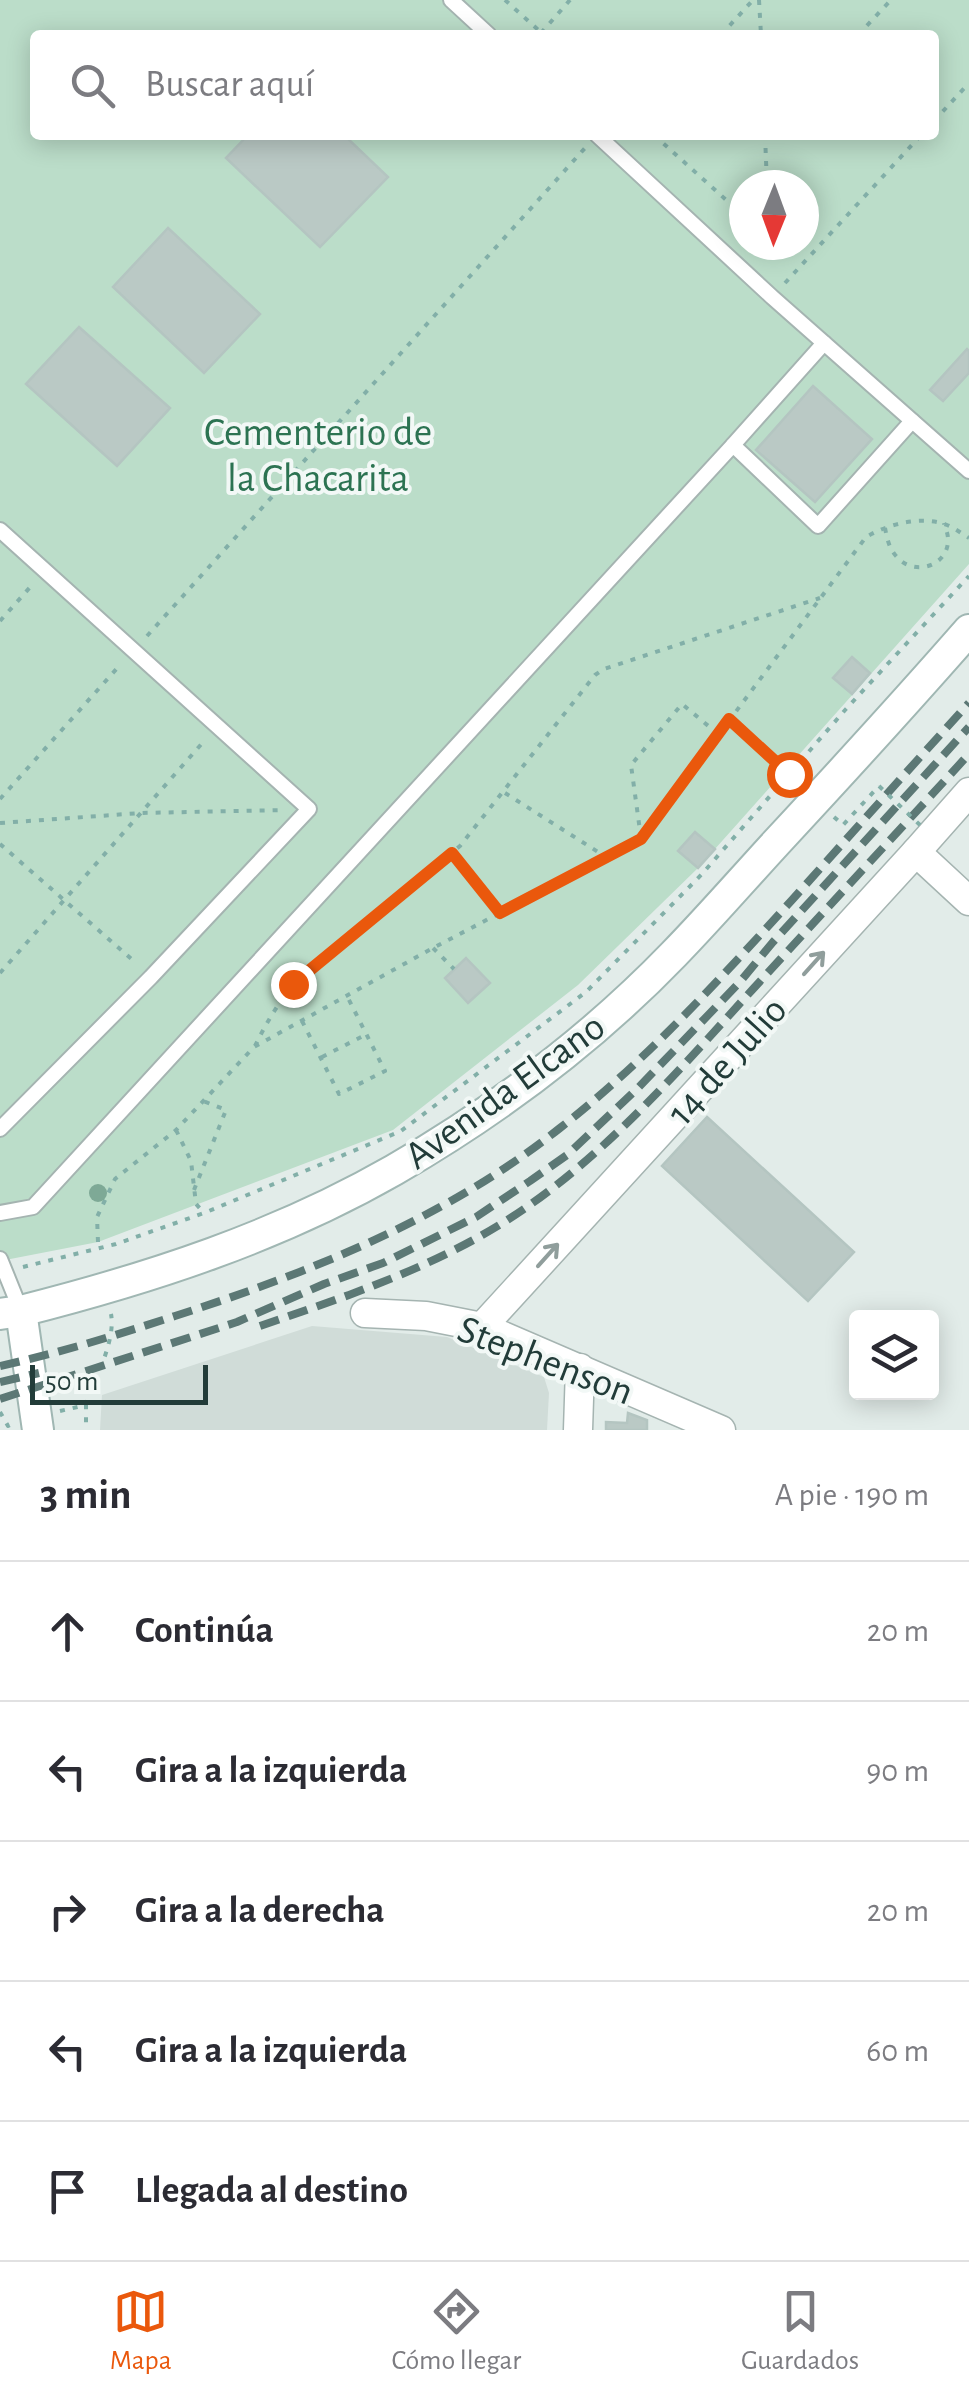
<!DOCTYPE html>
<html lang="es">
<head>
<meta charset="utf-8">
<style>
	body { margin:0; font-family:"Alegreya Sans",sans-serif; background:#f7f7f7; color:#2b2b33 }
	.controls { position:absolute; right:30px; bottom:30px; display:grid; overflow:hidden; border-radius:10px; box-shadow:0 5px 25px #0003 }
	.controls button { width:90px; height:90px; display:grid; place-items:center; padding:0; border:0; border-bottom:2px solid #e1e1e2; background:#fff; color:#2b2b33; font:50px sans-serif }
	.compass { position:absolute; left:729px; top:170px; width:90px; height:90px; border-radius:50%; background:#fff; box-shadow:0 5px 25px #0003; rotate:181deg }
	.scale { position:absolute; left:30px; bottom:25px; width:178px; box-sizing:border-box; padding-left:10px; border:5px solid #223c39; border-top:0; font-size:28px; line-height:35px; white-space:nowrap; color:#223c39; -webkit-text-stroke:8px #f2f8f6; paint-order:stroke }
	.stop { position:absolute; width:30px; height:30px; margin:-22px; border:8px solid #ea580c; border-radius:50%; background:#fff }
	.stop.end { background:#ea580c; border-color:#fff; box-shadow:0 2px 10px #0008 }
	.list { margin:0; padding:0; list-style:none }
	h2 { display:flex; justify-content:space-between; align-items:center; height:130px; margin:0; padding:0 40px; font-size:42px }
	h2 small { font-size:32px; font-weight:400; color:#7c7c81 }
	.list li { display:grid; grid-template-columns:65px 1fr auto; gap:30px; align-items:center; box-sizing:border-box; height:140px; padding:0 40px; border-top:2px solid #e1e1e2 }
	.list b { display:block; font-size:38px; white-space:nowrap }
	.list em { font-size:32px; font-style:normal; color:#7c7c81 }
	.icon { flex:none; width:55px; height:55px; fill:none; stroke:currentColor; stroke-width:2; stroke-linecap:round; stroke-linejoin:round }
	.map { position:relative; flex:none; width:969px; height:1430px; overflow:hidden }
	.search { position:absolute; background:#fff; box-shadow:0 5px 25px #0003; left:30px; right:30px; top:30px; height:110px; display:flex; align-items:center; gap:25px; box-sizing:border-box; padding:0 35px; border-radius:10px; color:#7c7c81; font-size:38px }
	.sheet { height:830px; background:#fff }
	nav { display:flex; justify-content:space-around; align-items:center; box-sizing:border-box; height:140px; border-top:2px solid #e1e1e2; background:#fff; font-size:28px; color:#7c7c81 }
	nav a { display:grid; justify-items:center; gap:5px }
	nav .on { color:#ea580c }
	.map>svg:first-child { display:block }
	.built { fill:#d0dcd8 }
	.green { fill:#bbddc9; fill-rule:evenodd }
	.building { fill:#bac9c5; stroke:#b4c5c1; stroke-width:2.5 }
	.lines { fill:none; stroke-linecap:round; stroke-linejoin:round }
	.lane-casing { stroke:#a5b4b1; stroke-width:18 }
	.street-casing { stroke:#a5b4b1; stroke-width:31 }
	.secondary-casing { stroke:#a0b7b3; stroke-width:34 }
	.path { stroke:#82afa8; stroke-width:4; stroke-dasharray:5 8; stroke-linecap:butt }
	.lane { stroke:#fff; stroke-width:14 }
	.street { stroke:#fff; stroke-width:28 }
	.secondary { stroke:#fff; stroke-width:30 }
	.rail { stroke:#5c7875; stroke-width:8; stroke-dasharray:20 10; stroke-linecap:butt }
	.path-bridge { stroke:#82afa8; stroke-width:4; stroke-dasharray:5 8; stroke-linecap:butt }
	.tree { fill:#7ea996 }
	.oneway { stroke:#909e9c }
	.route { stroke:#ea580c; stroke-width:12 }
	.labels { text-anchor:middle; stroke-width:8; stroke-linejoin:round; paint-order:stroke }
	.park-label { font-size:40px; fill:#2c7352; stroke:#f2f8f6 }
	.street-label { font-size:40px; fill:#223c39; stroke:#f2f8f6 }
</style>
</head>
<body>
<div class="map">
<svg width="969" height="1430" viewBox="0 0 969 1430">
	<rect width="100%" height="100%" fill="#e2ece9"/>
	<polygon class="built" points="312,1326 447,1337 544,1377 549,1393 547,1430 100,1430 102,1395"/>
	<path class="green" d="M0 0H969V564L698 868 578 985 393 1130 98 1242 0 1261ZM35 35H934V135H35ZM744 185H804V245H744Z"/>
	<g class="building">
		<polygon points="248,135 344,135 388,177 320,247 226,158"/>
		<polygon points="168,228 260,314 204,373 113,287"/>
		<polygon points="79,327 170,408 117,466 26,384"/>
		<polygon points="967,349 969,351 969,373 943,401 930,390"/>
		<polygon points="813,386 872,439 815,502 756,450"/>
		<polygon points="852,657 870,673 852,694 833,678"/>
		<polygon points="695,832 715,849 698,868 678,851"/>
		<polygon points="466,958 490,983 468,1003 445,978"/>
		<polygon points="707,1117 854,1252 808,1301 662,1166"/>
		<polygon points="628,1413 647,1420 647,1430 606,1430 606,1422 627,1423"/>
	</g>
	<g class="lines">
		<g class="lane-casing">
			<g id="lane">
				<polyline points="451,0 489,35"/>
				<polyline points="597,135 772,297 969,471"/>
				<polyline points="733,445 824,343"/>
				<polyline points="0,530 309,809 151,977 0,1129"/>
				<polyline points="0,1213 33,1207 733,445 818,526 912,421"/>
				<polyline points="0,1259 21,1311"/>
			</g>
		</g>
		<g class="street-casing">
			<g id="street">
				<polyline points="916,852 969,901"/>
				<polyline points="365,1313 426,1316 482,1327 721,1430"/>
				<polyline points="482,1327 916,852 969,792"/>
				<polyline points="578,1430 580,1368"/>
			</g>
		</g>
		<g class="secondary-casing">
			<g id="secondary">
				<polyline points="21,1311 38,1430"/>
				<path d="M0 1314 21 1311C151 1278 277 1237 394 1170 496 1111 592 1039 674 954 709 918 742 880 776 843 841 773 906 702 969 630"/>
			</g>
		</g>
		<g class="path">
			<polyline points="505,0 544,35"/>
			<polyline points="759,0 761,35"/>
			<polyline points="541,33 570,0"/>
			<polyline points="721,35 753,0"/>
			<polyline points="858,35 891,0"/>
			<polyline points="934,121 969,83"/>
			<polyline points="654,135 744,216"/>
			<polyline points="765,135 767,185"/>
			<polyline points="785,283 921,135"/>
			<path d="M885 528C887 538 889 549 897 557 914 577 949 566 948 539 948 533 945 528 944 523"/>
			<polyline points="0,621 32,585"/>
			<polyline points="147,636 585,148"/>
			<polyline points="729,719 798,783"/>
			<polyline points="505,793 606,857"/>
			<polyline points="0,799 120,665"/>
			<polyline points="834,817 843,825 879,786"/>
			<polyline points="0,823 141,813 284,810"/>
			<polyline points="641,838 631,765 682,704 718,734"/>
			<polyline points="0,844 136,963"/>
			<polyline points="452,853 499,912"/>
			<polyline points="433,948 454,969"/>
			<polyline points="0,973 205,740"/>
			<polyline points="302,1021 339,1094 385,1071 347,996"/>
			<path d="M255 1046C267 1021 283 995 302 975L460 846 595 675 604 669 820 598"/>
			<polyline points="322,1057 367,1034"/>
			<polyline points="176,1130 191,1161 196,1204 204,1213"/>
			<polyline points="194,1190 226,1110 203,1101"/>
			<path d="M98 1242 97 1217 115 1179 176 1130 254 1047 433 948 641 839 866 537C888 524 922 515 947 525 955 528 962 534 969 538"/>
			<polyline points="23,1267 116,1244 204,1213 401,1131 586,992 702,874 846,709 969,576"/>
			<path d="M86 1405C95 1379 116 1340 111 1314"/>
			<polyline points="60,1411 86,1405 86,1430"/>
			<polyline points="0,1412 8,1426 12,1424"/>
		</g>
		<use href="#lane" class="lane"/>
		<use href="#street" class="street"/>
		<use href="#secondary" class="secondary"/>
		<g class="rail">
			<path d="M260 1326C351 1295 444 1264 524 1209 611 1149 682 1067 753 989 825 910 898 832 969 754"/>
			<path d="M0 1366C59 1353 117 1335 175 1316 311 1272 447 1218 560 1128 646 1061 719 980 792 900 851 834 910 768 969 703"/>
			<polyline points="0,1382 39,1373"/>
			<polyline points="0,1399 237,1322 324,1284 383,1263 476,1217 530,1181 567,1155 637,1089 739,983 773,942 969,727"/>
		</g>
		<polyline class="path-bridge" points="879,786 920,825"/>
	</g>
	<circle class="tree" cx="98" cy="1193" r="9"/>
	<defs><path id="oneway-shaft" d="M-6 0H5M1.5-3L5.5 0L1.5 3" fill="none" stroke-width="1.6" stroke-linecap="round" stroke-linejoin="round" transform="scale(2.5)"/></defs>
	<g class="oneway">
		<use href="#oneway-shaft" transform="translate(814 963) rotate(-48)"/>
		<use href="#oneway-shaft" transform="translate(548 1255) rotate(-48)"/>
	</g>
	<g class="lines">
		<polyline class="route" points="293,984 452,853 500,913 641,839 729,719 789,774"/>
	</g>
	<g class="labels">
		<g class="park-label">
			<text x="318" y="445">Cementerio de<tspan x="318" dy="46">la Chacarita</tspan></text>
		</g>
		<g class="street-label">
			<text transform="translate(726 1060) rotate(-48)" y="14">14 de Julio</text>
			<text transform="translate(504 1090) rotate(-36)" y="14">Avenida Elcano</text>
			<text transform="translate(546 1359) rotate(21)" y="14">Stephenson</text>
		</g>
	</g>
</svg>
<div class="controls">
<button><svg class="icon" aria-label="layers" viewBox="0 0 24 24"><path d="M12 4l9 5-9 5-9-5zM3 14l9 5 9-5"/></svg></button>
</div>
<svg class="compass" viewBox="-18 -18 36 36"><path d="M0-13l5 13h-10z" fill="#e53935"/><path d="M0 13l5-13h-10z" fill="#7c7c81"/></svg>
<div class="scale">50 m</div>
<div class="stop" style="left:789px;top:774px"></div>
<div class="stop end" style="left:293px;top:984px"></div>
<div class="search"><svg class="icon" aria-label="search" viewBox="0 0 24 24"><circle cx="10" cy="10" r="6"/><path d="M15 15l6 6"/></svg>Buscar aquí</div>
</div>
<section class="sheet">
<h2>3 min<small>A pie · 190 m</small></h2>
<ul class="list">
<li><svg class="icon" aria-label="ahead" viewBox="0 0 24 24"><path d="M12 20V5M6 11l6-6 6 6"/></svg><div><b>Continúa</b></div><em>20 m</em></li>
<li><svg class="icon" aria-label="left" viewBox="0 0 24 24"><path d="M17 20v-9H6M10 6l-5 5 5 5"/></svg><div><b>Gira a la izquierda</b></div><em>90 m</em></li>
<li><svg class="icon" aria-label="right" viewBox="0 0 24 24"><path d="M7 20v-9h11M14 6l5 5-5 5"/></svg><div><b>Gira a la derecha</b></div><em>20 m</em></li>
<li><svg class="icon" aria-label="left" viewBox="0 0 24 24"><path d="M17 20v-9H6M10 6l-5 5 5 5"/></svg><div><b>Gira a la izquierda</b></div><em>60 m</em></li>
<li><svg class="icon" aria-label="arrive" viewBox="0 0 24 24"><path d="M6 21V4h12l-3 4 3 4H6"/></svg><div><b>Llegada al destino</b></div></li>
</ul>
</section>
<nav>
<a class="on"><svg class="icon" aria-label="map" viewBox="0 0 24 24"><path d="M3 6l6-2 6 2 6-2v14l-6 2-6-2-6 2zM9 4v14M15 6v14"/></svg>Mapa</a>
<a><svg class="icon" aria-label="directions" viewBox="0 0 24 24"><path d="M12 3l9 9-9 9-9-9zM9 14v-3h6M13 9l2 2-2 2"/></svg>Cómo llegar</a>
<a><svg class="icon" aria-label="saved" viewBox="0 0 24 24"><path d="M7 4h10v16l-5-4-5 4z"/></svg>Guardados</a>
</nav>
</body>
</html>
